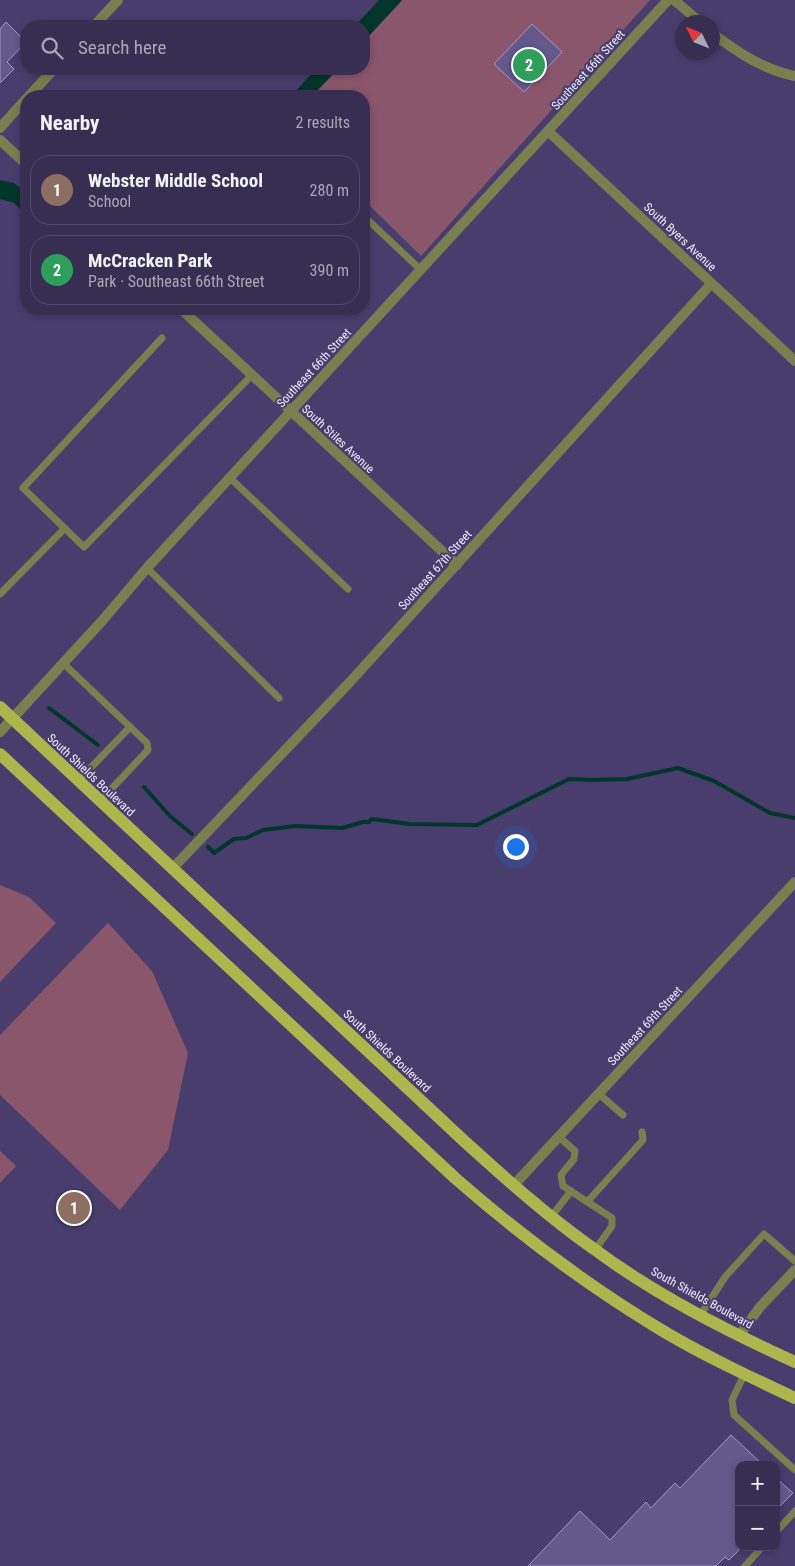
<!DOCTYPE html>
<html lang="en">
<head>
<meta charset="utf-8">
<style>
	body { margin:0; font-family:"Roboto Condensed",sans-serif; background:#423a5c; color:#f1f3f6 }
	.controls { position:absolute; right:15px; bottom:15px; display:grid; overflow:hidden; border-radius:10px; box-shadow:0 2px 8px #0003 }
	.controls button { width:45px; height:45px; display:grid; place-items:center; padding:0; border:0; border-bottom:1px solid #514a69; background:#372e52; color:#f1f3f6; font:25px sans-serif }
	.compass { position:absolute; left:675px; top:15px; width:45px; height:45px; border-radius:50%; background:#372e52; box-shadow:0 2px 8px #0003; rotate:313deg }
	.you { position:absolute; left:515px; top:846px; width:18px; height:18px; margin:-12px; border:4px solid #fff; border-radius:50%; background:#1a73e8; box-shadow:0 0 0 8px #1a73e833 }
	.badge { display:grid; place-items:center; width:32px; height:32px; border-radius:50%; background:#8c9099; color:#fff; font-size:16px; font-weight:700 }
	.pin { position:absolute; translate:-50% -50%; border:2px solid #fff; box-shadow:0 1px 5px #0006 }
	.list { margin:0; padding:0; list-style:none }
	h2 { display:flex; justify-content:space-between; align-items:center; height:65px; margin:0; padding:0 20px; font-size:21px }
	h2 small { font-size:16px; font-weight:400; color:#aaa8b8 }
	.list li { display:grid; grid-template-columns:32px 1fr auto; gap:15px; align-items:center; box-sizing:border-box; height:70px; margin:0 10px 10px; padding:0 10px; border:1px solid #514a69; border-radius:20px }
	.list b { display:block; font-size:19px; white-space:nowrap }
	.list p { margin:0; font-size:16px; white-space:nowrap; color:#aaa8b8 }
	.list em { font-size:16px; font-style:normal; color:#aaa8b8 }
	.icon { flex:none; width:28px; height:28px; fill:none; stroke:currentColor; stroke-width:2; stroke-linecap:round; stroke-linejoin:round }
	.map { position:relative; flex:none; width:795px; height:1566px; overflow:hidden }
	.search { position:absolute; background:#372e52; box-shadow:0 2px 8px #0003; left:20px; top:20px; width:350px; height:55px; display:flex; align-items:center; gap:12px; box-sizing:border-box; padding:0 18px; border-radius:20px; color:#aaa8b8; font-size:19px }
	.panel { position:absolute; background:#372e52; box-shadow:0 2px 8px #0003; left:20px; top:90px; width:350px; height:225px; border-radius:20px }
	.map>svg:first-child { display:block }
	.green { fill:#8a566b }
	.water { fill:#02362b }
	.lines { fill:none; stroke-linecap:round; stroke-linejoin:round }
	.stream { stroke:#02362b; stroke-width:4 }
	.building { fill:#65598c; stroke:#a397cf }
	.service { stroke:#7a7f4f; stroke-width:7 }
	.minor { stroke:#7a7f4f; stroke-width:10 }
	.tertiary { stroke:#7a7f4f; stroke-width:10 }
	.primary { stroke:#acb64d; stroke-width:12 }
	.labels { text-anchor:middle; stroke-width:4; stroke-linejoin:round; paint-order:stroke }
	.street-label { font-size:12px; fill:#f0edff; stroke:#493d6d }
</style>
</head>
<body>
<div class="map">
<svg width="795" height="1566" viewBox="0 0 795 1566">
	<rect width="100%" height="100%" fill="#493d6d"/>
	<g class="green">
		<polygon points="398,0 650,0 421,256 364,200 364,96 312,96 338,69 364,69 364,41 400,3"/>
		<polygon points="0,885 29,897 56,923 0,982"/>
		<polygon points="108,923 152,971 188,1053 168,1150 120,1210 0,1095 0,1035"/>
		<polygon points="0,1151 16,1166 0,1183"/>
	</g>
	<g class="water">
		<polygon points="379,0 402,0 364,41 364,26 355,26"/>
		<polygon points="316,69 338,69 312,96 291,96"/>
		<polygon points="0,180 14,183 26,192 26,215 14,203 0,199"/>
	</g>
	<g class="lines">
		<g class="stream">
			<polyline points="49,708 98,745"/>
			<polyline points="144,787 170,816 192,834"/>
			<polyline points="208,847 214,853 234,839 246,838 263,830 295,826 342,828 363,822 369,822 372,819 409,824 477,825 569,779 592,780 627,779 678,768 714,781 770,813 795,818"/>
		</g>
	</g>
	<g class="building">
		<polygon points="6,22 26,42 7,62 14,69 0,83 0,29"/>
		<polygon points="532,24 562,52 524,92 494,64"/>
		<polygon points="731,1435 763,1465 739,1465 739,1550 729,1560 725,1557 716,1566 528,1566 580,1511 610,1540 646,1502 651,1508 675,1483 680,1488"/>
		<polygon points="776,1478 793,1493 776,1510"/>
	</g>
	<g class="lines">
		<g class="service">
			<polyline points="364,226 369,221 421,270"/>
			<polyline points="162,338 23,488 84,547 252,375"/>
			<polyline points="230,478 348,589"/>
			<polyline points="147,568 279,698"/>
			<polyline points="0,594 65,528"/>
			<polyline points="63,663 147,743 148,750 100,801"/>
			<polyline points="78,781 130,727"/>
			<polyline points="599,1094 623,1115"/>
			<polyline points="559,1137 575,1151 574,1159 561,1175 563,1186 612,1218 612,1226 595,1250"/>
			<polyline points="588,1201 643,1140 642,1132"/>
			<polyline points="551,1217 571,1191"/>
			<polyline points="700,1316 725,1277 764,1234 795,1261"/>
			<polyline points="745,1373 732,1400 734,1415 795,1470"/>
			<polyline points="776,1532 795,1511"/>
			<polyline points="745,1566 762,1547"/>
		</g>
		<g class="minor">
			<polyline points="674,0 700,22"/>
			<polyline points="94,26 118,0"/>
			<path d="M712 33C737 52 764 70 795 76"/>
			<polyline points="29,96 54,69"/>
			<polyline points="0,128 26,99"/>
			<polyline points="0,140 26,164"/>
			<polyline points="181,309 457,565"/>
			<polyline points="172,869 349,683 711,284"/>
			<polyline points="513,1186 795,882"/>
			<polyline points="739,1336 760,1307 795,1270"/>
		</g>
		<g class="tertiary">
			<polyline points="549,132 795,361"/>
			<polyline points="0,732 102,621 147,568 668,0"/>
		</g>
		<g class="primary">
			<path d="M0 707 463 1140C505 1178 547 1216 594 1249 656 1295 725 1330 795 1362"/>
			<path d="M0 754 455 1178C520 1235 588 1286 663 1331 705 1356 750 1377 795 1398"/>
		</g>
	</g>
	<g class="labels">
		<g class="street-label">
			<text transform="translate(588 70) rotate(-48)" y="4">Southeast 66th Street</text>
			<text transform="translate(680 237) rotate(43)" y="4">South Byers Avenue</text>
			<text transform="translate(314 368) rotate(-47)" y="4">Southeast 66th Street</text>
			<text transform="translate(338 439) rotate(43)" y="4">South Stiles Avenue</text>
			<text transform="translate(435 570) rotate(-48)" y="4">Southeast 67th Street</text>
			<text transform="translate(91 775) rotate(43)" y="4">South Shields Boulevard</text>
			<text transform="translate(645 1026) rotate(-47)" y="4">Southeast 69th Street</text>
			<text transform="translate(387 1051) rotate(43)" y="4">South Shields Boulevard</text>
			<text transform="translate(702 1298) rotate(29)" y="4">South Shields Boulevard</text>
		</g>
	</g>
</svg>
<div class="controls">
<button>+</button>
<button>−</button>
</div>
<svg class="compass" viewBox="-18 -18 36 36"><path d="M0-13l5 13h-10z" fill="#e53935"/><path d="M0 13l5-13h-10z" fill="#aaa8b8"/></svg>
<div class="you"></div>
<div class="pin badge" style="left:74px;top:1208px;background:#8d6e63">1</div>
<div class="pin badge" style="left:529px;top:65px;background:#2e9e5b">2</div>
<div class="search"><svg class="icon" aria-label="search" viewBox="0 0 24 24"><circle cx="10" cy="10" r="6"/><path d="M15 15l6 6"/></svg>Search here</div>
<section class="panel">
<h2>Nearby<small>2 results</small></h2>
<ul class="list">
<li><span class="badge" style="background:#8d6e63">1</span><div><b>Webster Middle School</b><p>School</p></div><em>280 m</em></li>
<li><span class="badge" style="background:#2e9e5b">2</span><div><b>McCracken Park</b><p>Park · Southeast 66th Street</p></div><em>390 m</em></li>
</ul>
</section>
</div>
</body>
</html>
